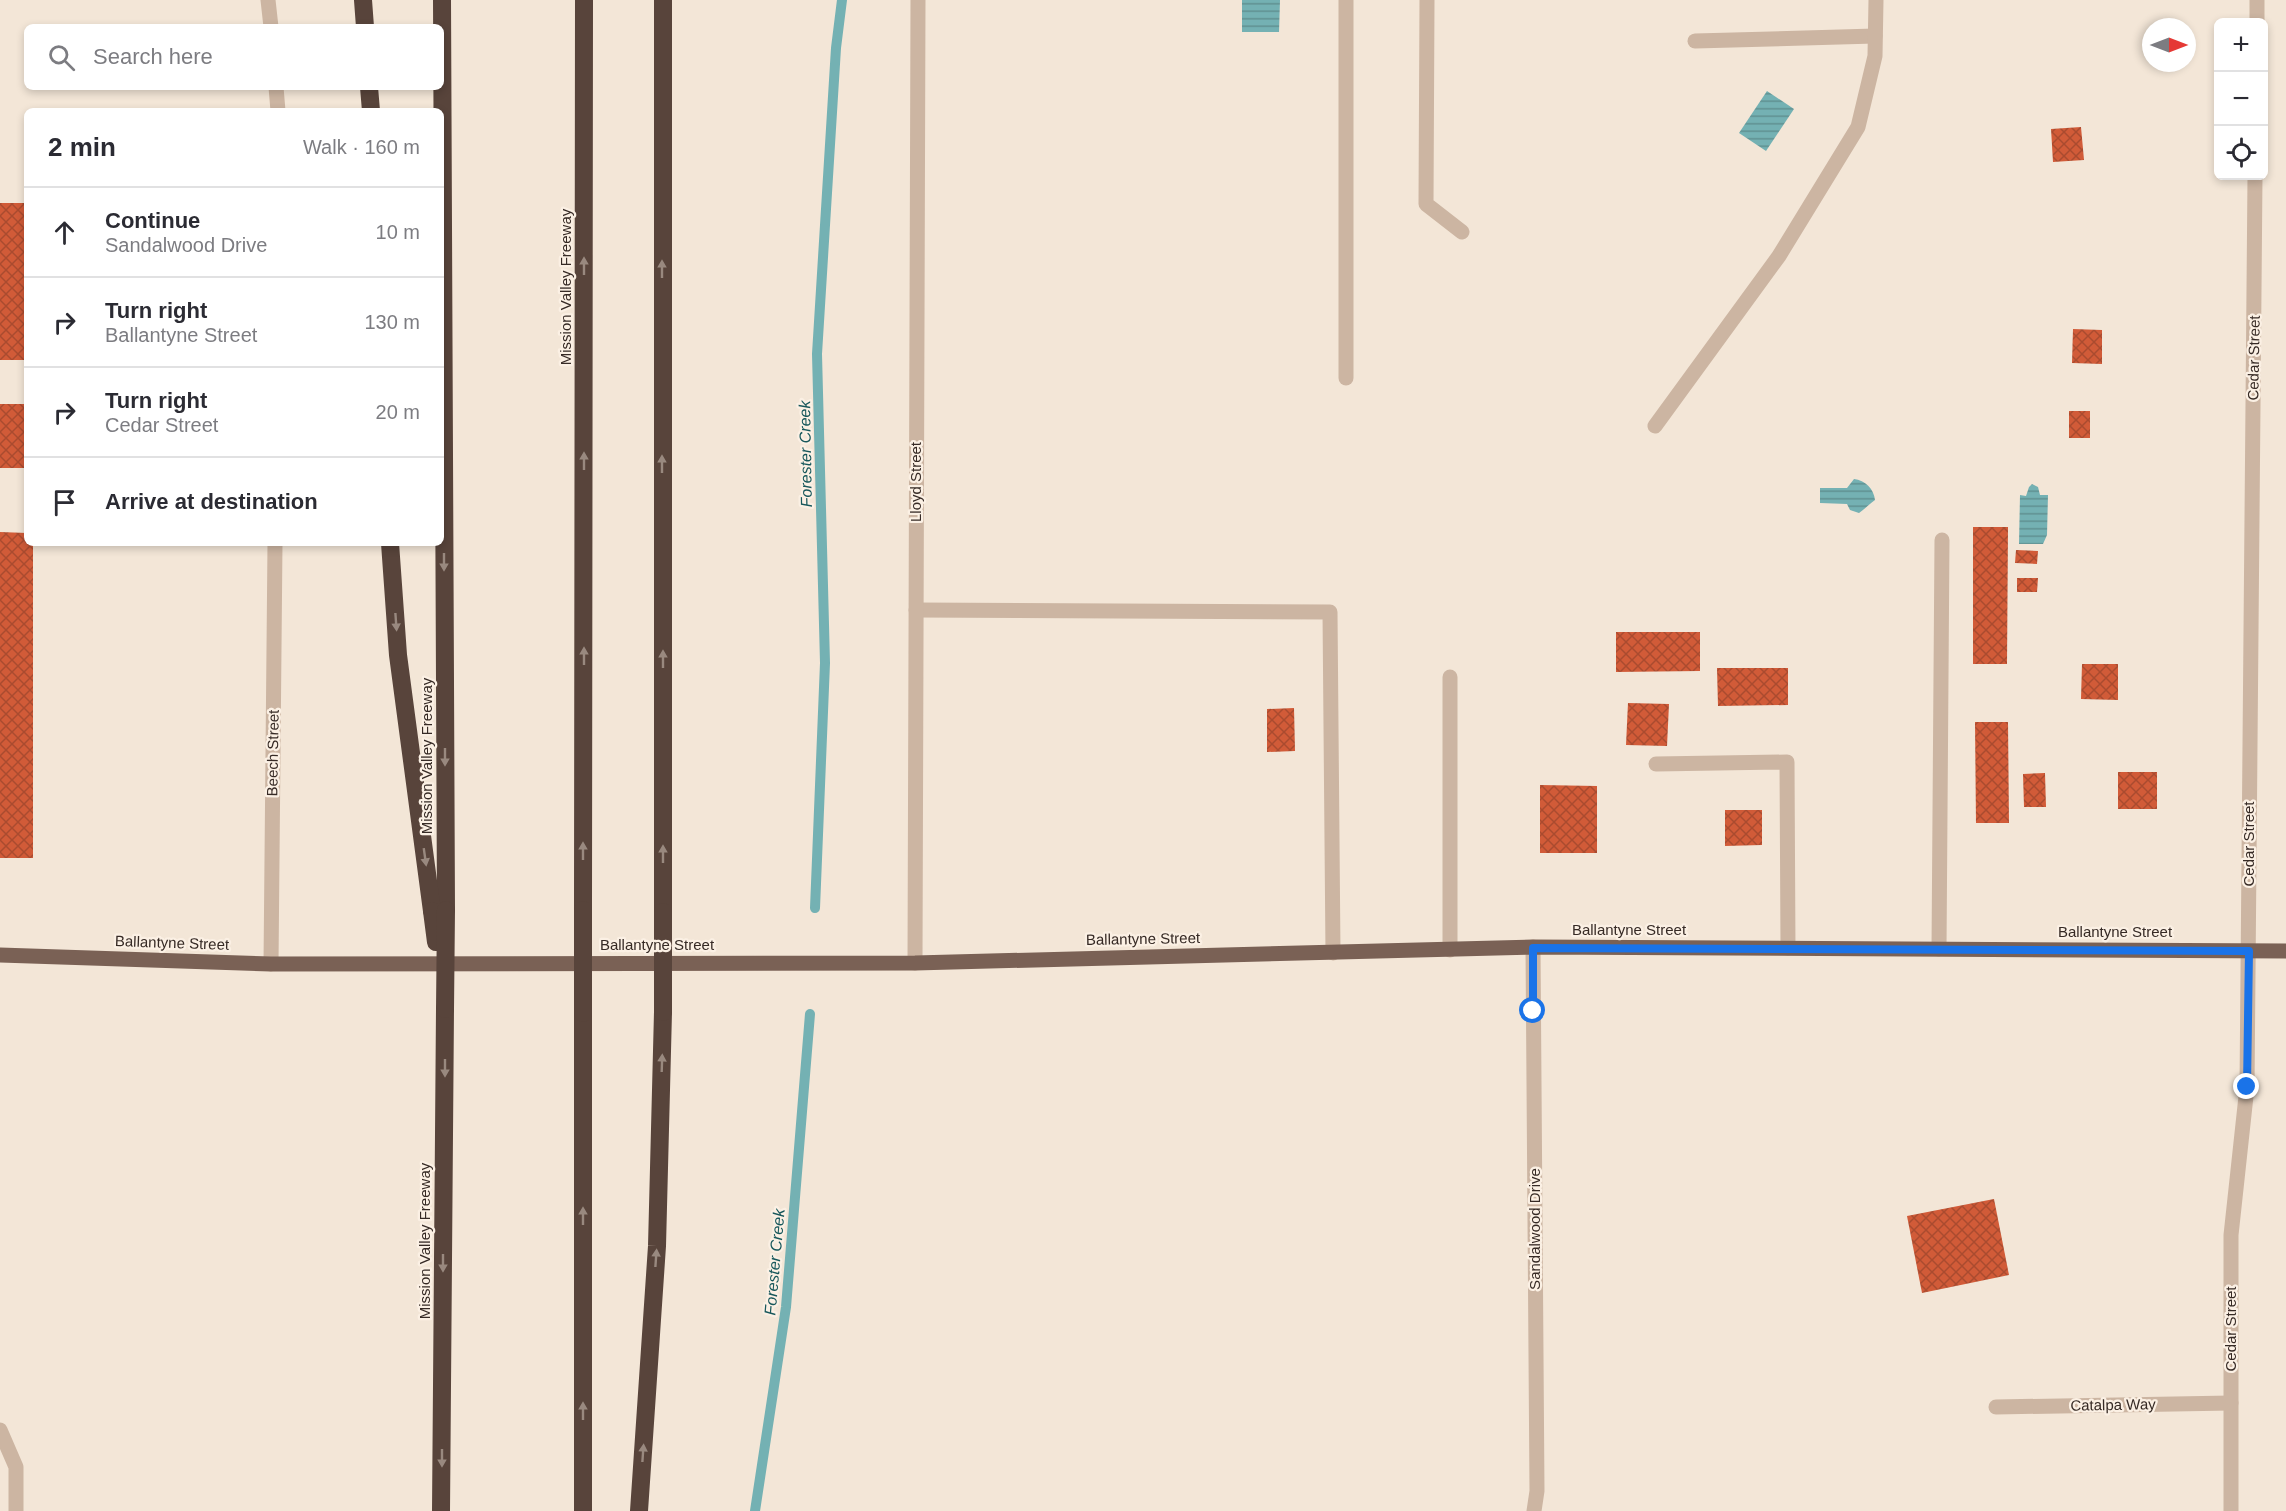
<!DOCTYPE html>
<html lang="en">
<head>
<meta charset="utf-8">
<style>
	body { margin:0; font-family:Helvetica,sans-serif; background:#f7f7f7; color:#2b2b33 }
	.controls { position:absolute; right:18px; top:18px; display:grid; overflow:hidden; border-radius:9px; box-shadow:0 3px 9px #0003 }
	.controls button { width:54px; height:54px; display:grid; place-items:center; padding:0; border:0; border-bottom:2px solid #e1e1e2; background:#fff; color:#2b2b33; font:30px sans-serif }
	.compass { position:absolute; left:2142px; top:18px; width:54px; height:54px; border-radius:50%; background:#fff; box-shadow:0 3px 9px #0003; rotate:90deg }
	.stop { position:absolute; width:18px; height:18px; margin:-14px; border:4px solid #1a73e8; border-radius:50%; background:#fff }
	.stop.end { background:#1a73e8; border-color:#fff; box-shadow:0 2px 6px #0008 }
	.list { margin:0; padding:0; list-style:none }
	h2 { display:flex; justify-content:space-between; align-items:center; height:78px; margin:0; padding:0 24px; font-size:26px }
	h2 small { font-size:20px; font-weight:400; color:#7c7c81 }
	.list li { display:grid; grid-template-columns:39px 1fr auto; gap:18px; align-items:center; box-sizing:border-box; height:90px; padding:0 24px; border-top:2px solid #e1e1e2 }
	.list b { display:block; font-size:22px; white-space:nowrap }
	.list p { margin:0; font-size:20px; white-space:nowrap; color:#7c7c81 }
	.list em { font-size:20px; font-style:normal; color:#7c7c81 }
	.icon { flex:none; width:33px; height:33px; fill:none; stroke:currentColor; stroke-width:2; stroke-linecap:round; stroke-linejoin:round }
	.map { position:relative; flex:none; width:2286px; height:1511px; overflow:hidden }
	.search { position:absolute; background:#fff; box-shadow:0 3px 9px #0003; left:24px; top:24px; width:420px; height:66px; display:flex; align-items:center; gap:15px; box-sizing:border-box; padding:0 21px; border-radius:9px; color:#7c7c81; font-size:22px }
	.panel { position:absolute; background:#fff; box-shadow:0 3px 9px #0003; left:24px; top:108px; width:420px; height:438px; border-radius:9px }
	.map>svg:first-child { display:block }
	.water { fill:url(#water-rules) }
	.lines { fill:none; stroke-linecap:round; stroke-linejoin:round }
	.stream { stroke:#74b1b3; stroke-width:10 }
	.building { fill:url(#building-cross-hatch) }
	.minor { stroke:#ccb5a2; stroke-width:15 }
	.major { stroke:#7a6155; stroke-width:15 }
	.highway { stroke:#58443b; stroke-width:18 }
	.highway-bridge { stroke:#58443b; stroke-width:18 }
	.oneway { fill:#99897f }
	.route { stroke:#1a73e8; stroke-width:8 }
	.labels { text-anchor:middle; stroke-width:4.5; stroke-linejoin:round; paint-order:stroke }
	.street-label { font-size:15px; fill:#362a25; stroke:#fbf0e4 }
	.water-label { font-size:16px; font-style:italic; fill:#17575b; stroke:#fbf0e4 }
</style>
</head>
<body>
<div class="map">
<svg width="2286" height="1511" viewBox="0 0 2286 1511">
	<defs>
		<pattern id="water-rules" width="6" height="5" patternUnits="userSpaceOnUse" patternTransform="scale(1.5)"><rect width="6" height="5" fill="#74b1b3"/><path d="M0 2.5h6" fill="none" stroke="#609091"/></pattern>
		<pattern id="building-cross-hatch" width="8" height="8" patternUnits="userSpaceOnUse" patternTransform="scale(1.5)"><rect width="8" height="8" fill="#d15b38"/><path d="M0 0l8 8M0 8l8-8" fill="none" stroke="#aa4b2f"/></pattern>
	</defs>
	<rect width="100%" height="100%" fill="#f3e6d7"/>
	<g class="water">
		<polygon points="1242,0 1280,0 1279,32 1242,32"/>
		<polygon points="1767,91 1794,109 1766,151 1739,133"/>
		<path d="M1854 479C1865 480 1874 489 1875 500 1869 504 1865 509 1859 513L1850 510 1847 504 1820 503V488H1847Z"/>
		<polygon points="2032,484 2038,487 2040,495 2048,495 2047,535 2043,544 2019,544 2020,495 2026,496 2029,487"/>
	</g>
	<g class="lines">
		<g class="stream">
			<polyline points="815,908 825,663 817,354 836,48 842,0"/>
			<polyline points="755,1511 786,1307 810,1014"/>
		</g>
	</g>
	<g class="building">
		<polygon points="2081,127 2084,160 2053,162 2051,129"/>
		<polygon points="0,203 27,203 26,360 0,360"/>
		<polygon points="2073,329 2102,330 2102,364 2072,363"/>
		<rect x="0" y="404" width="27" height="64"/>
		<rect x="2069" y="411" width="21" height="27"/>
		<polygon points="1973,527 2008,527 2007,664 1973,664"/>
		<polygon points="0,532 27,533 27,543 33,543 33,858 0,858"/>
		<polygon points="2016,550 2038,551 2037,564 2015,563"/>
		<polygon points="2017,578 2038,578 2037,592 2017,592"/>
		<polygon points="1616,632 1700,632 1700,671 1616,672"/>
		<polygon points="2082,664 2118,664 2118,700 2081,699"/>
		<polygon points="1717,668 1788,668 1788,705 1718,706"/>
		<polygon points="1628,703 1669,704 1667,746 1626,745"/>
		<polygon points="1294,708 1295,751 1267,752 1267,709"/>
		<polygon points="1975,722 2008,722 2009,823 1976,823"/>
		<rect x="2118" y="772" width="39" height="37"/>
		<polygon points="2045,773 2046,807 2024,807 2023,774"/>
		<polygon points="1540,785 1597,786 1597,853 1540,853"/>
		<polygon points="1725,810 1762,810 1762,845 1725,846"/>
		<polygon points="1994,1199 2009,1275 1922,1293 1907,1216"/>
	</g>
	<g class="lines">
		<g class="minor">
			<polyline points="268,0 271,27"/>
			<polyline points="1346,0 1346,378"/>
			<polyline points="1427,0 1426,204 1462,232"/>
			<polyline points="2257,22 2257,0"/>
			<polyline points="1695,41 1875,36"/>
			<polyline points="276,87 278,111"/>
			<polyline points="1655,426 1779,256 1858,127 1875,56 1876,0"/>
			<polyline points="916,610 1330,612 1333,953"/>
			<polyline points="1450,677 1450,950"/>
			<polyline points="1656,764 1787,762 1788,948"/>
			<polyline points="1533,947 1537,1491 1534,1511"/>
			<polyline points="1939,949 1942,540"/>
			<polyline points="915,963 918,0"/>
			<polyline points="271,964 275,543"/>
			<polyline points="1996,1407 2231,1403"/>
			<polyline points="0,1430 16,1467 16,1511"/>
			<polyline points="2231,1511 2231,1235 2247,1087 2255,176"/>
		</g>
		<polyline class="major" points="0,955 271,964 915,963 1533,947 2286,951"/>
		<g class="highway">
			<polyline points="363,0 365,27"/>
			<polyline points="442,0 446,910"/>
			<polyline points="663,0 663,912"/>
			<polyline points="369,87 371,111"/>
			<polyline points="390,543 398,655 432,911"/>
			<polyline points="583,910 584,0"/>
			<polyline points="441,1511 445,1009"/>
			<polyline points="583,1511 583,1013"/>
			<polyline points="639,1511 657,1246 663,1012"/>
		</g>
		<g class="highway-bridge">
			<polyline points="583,910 583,1013"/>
			<polyline points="432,911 436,942"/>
			<polyline points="663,912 663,1012"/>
			<polyline points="445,1009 446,910"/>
		</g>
	</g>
	<defs><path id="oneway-solid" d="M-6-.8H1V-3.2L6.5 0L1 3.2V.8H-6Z" transform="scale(1.5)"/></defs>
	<g class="oneway">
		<use href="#oneway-solid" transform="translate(584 266) rotate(-90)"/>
		<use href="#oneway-solid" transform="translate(662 269) rotate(-90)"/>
		<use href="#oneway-solid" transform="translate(584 461) rotate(-90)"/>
		<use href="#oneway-solid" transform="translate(662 464) rotate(-90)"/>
		<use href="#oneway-solid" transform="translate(444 562) rotate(90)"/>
		<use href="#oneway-solid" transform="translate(396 622) rotate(86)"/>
		<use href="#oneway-solid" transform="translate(584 656) rotate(-90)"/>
		<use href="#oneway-solid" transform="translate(663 659) rotate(-90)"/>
		<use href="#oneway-solid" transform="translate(445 757) rotate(90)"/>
		<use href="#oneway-solid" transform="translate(583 851) rotate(-90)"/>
		<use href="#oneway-solid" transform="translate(663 854) rotate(-90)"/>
		<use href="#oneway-solid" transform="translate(425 857) rotate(82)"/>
		<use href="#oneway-solid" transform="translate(662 1063) rotate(-88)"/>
		<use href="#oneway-solid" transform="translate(445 1068) rotate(90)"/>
		<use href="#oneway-solid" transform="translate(583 1216) rotate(-90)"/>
		<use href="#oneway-solid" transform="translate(656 1258) rotate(-86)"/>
		<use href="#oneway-solid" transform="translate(443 1263) rotate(90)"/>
		<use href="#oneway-solid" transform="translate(583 1411) rotate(-90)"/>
		<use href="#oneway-solid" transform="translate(643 1453) rotate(-86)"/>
		<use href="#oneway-solid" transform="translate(442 1458) rotate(90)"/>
	</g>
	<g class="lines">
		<polyline class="route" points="1533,1011 1533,948 2249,951 2247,1087"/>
	</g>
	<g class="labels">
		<g class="street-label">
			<text transform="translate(566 287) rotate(-90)" y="5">Mission Valley Freeway</text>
			<text transform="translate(2254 358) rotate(-89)" y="5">Cedar Street</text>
			<text transform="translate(916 482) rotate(-90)" y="5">Lloyd Street</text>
			<text transform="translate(273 753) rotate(-89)" y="5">Beech Street</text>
			<text transform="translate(427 756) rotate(-90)" y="5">Mission Valley Freeway</text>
			<text transform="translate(2249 844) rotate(-90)" y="5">Cedar Street</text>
			<text x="1629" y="935">Ballantyne Street</text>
			<text x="2115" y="937">Ballantyne Street</text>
			<text transform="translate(1143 939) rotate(-1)" y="5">Ballantyne Street</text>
			<text transform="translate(172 943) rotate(2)" y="5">Ballantyne Street</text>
			<text x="657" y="950">Ballantyne Street</text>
			<text transform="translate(1535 1229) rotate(-90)" y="5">Sandalwood Drive</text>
			<text transform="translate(425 1241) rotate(-90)" y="5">Mission Valley Freeway</text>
			<text transform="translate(2231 1329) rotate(-90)" y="5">Cedar Street</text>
			<text transform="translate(2113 1405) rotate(-1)" y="5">Catalpa Way</text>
		</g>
		<g class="water-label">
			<text transform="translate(805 454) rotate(-91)" y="6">Forester Creek</text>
			<text transform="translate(774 1262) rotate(-85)" y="6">Forester Creek</text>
		</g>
	</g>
</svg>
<div class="controls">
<button>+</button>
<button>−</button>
<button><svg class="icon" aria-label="locate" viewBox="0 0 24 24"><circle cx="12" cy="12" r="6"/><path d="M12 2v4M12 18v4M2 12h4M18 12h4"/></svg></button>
</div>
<svg class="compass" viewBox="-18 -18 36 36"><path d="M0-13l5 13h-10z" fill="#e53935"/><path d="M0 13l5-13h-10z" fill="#7c7c81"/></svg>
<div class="stop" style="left:1533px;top:1011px"></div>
<div class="stop end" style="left:2247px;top:1087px"></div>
<div class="search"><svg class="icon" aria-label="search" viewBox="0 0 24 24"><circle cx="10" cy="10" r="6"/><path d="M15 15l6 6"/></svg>Search here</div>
<section class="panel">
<h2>2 min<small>Walk · 160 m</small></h2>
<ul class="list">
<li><svg class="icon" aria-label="ahead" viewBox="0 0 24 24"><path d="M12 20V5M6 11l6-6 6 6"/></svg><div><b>Continue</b><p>Sandalwood Drive</p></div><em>10 m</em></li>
<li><svg class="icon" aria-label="right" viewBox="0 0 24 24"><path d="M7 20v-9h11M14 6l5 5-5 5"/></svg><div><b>Turn right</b><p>Ballantyne Street</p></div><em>130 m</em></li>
<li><svg class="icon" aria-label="right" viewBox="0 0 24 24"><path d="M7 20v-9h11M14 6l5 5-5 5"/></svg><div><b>Turn right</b><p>Cedar Street</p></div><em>20 m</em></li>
<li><svg class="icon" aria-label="arrive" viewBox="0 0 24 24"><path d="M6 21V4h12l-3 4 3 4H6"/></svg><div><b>Arrive at destination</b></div></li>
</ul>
</section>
</div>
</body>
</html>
